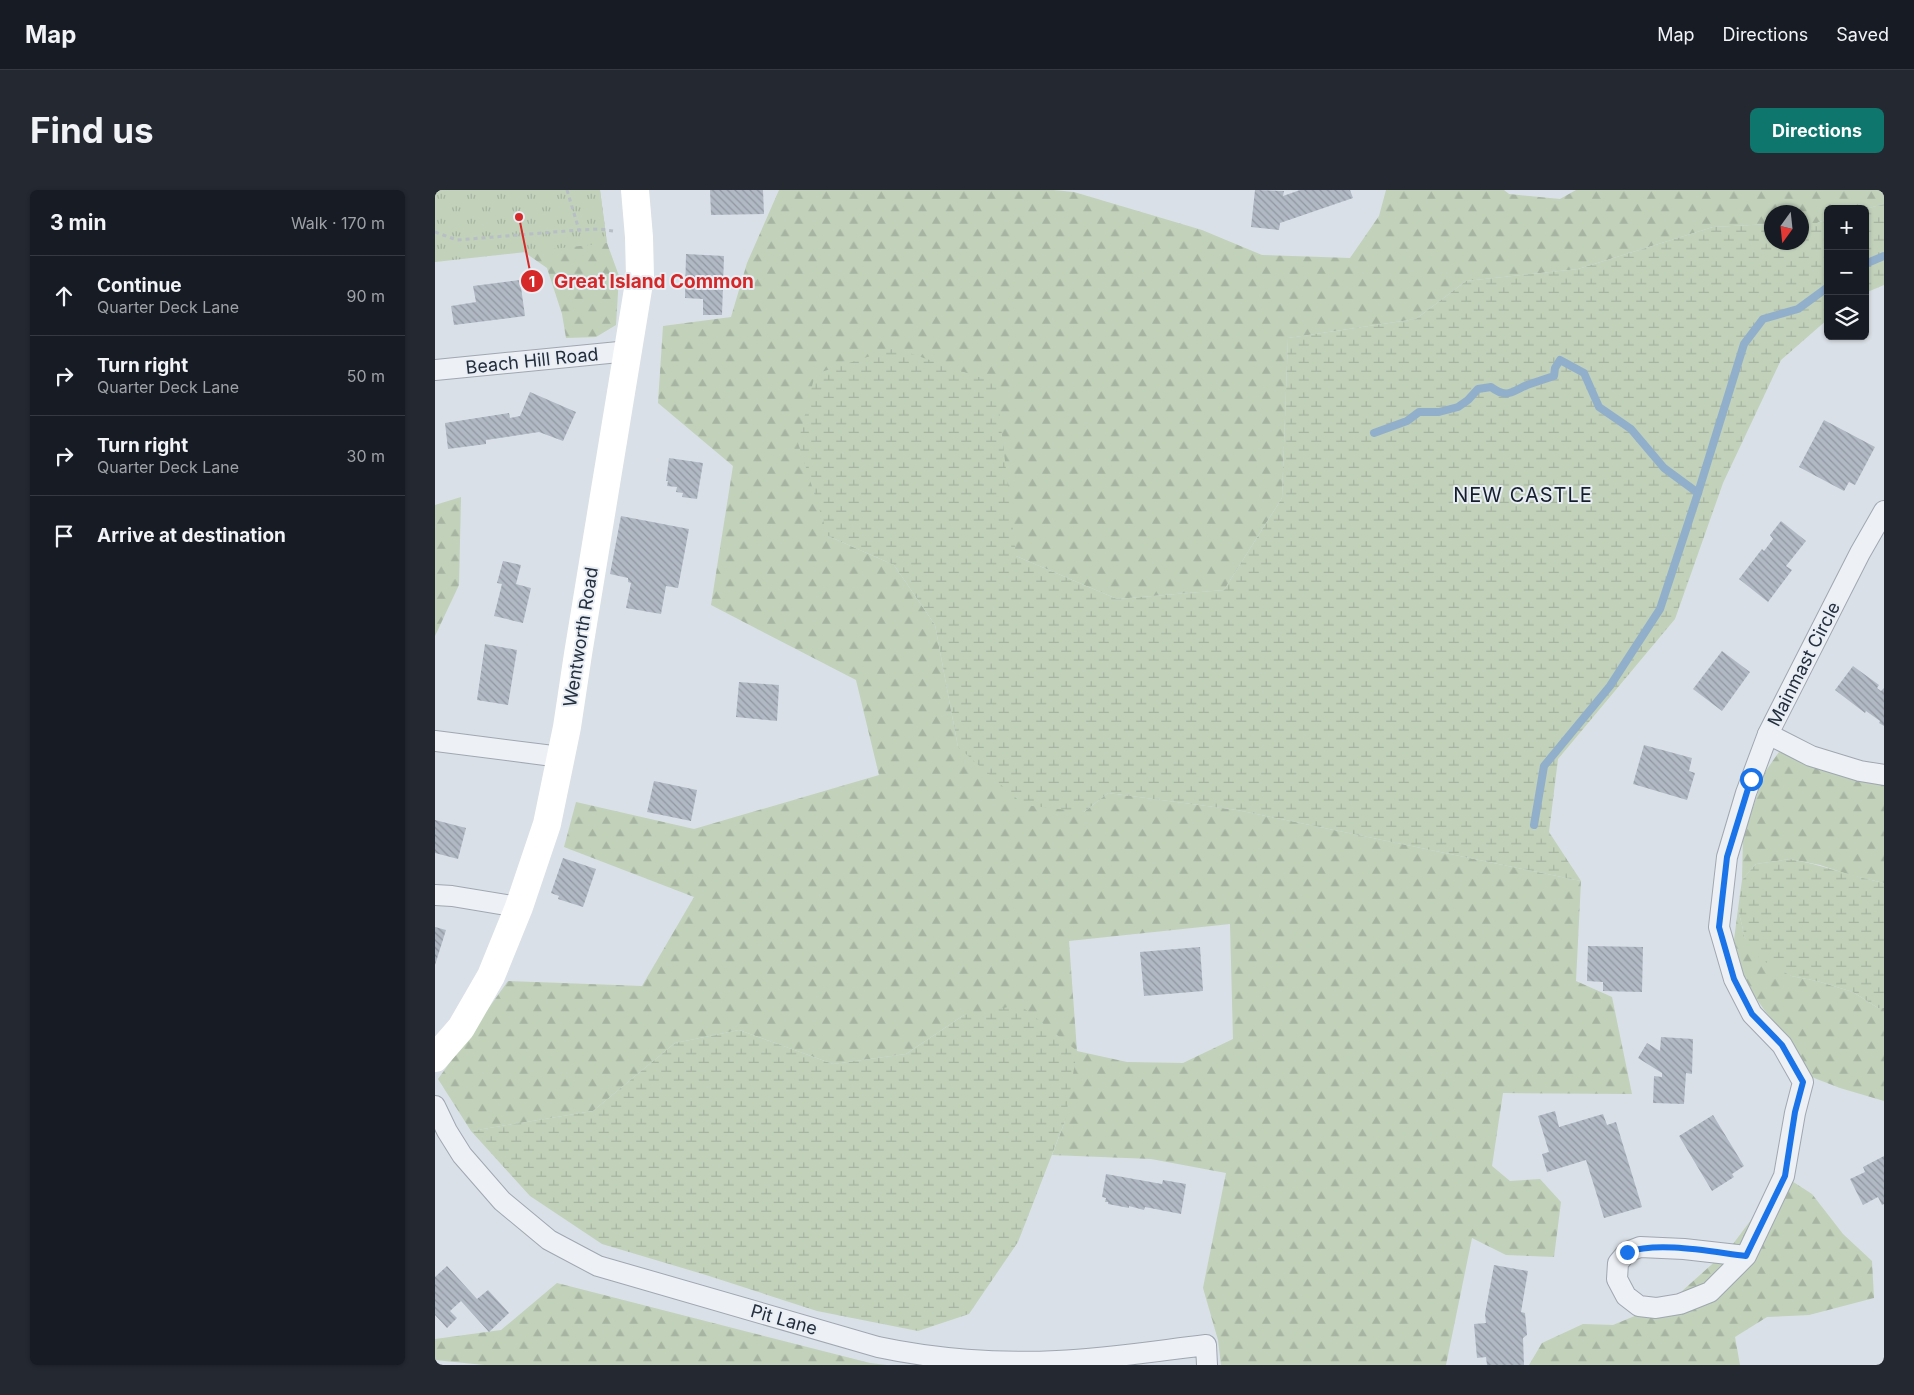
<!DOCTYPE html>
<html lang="en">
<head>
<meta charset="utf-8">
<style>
	body { margin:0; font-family:Inter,sans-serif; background:#242831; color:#f1f3f6 }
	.controls { position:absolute; right:15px; top:15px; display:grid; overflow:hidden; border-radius:8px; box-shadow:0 1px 4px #0004 }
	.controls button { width:45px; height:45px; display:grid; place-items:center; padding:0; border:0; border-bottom:1px solid #363941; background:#171b24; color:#f1f3f6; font:25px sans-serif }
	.compass { position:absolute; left:1329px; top:15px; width:45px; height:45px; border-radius:50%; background:#171b24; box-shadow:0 1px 4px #0004; rotate:195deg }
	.stop { position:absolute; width:15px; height:15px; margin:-11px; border:4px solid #1a73e8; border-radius:50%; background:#fff }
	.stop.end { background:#1a73e8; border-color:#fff; box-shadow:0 1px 5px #0008 }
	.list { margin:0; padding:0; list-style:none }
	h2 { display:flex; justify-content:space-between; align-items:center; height:65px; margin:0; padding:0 20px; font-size:21px }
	h2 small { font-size:16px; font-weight:400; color:#9ea1a6 }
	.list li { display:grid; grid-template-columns:32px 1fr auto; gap:15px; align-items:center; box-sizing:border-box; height:80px; padding:0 20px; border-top:1px solid #363941 }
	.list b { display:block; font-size:19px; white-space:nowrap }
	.list p { margin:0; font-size:16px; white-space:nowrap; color:#9ea1a6 }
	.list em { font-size:16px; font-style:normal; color:#9ea1a6 }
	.icon { flex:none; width:28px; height:28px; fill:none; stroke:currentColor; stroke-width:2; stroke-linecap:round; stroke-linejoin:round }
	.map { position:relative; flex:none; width:1449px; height:1175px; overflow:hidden; border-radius:8px }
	header { display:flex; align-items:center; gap:30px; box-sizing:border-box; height:70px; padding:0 25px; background:#171b24; border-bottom:1px solid #363941 }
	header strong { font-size:24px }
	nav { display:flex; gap:28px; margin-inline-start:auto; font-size:18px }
	.intro { display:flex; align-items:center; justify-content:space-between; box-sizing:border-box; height:120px; padding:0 30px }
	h1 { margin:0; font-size:35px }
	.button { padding:12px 22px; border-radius:8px; background:#0f766e; color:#fff; font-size:18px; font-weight:700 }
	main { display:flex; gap:30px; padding:0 30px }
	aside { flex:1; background:#171b24; border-radius:8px; box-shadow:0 1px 4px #0004 }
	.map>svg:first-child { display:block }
	.forest { fill:url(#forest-firs); fill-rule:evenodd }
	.wetland { fill:url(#wetland-marsh) }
	.park { fill:url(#park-tufts) }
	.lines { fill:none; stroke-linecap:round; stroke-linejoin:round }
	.stream { stroke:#91afcb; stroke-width:8 }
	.building { fill:url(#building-back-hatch) }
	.street-casing { stroke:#9fa7b1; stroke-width:22 }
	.path { stroke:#b8bec5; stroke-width:3; stroke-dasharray:4 4; stroke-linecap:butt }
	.street { stroke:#edf0f5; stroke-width:20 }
	.secondary { stroke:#fff; stroke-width:28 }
	.route { stroke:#1a73e8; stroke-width:6 }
	.labels { text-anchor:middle; stroke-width:4; stroke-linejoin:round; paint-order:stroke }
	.street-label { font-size:18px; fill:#232e3e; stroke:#e9eef4 }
	.quarter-label { font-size:20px; letter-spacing:1px; fill:#161f2e; stroke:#e9eef4 }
	.leader { fill:none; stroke:#d62828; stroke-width:2 }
	.callout-dot { fill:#d62828; stroke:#e9eef4; stroke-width:2 }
	.mark-label { font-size:15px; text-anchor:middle; font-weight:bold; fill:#fff }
	.callout-label { font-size:19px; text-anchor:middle; font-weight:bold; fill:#d62828; stroke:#e9eef4; stroke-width:4; stroke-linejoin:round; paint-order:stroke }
</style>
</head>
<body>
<header>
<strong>Map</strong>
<nav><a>Map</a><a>Directions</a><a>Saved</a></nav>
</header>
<div class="intro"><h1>Find us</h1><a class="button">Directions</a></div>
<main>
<aside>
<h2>3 min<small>Walk · 170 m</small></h2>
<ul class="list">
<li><svg class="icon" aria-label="ahead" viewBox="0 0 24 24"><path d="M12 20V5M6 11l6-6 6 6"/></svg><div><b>Continue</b><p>Quarter Deck Lane</p></div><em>90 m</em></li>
<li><svg class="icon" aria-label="right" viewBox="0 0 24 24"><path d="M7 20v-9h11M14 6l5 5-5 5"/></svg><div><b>Turn right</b><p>Quarter Deck Lane</p></div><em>50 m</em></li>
<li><svg class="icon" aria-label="right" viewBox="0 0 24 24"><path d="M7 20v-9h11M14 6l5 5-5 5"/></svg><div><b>Turn right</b><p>Quarter Deck Lane</p></div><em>30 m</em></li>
<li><svg class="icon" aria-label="arrive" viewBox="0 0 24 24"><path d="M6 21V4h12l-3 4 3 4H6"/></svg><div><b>Arrive at destination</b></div></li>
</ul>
</aside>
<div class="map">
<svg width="1449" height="1175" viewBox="0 0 1449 1175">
	<defs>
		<pattern id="forest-firs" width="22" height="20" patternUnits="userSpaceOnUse" patternTransform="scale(1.25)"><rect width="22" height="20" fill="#c1d1ba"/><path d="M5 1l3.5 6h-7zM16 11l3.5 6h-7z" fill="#a6b4a1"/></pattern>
		<pattern id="wetland-marsh" width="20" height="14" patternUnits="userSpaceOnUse" patternTransform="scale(1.25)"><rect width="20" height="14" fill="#c1d1ba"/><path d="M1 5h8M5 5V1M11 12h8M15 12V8" fill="none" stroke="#a6b4a1"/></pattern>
		<pattern id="park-tufts" width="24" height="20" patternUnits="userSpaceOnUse" patternTransform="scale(1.25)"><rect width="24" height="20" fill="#c1d1ba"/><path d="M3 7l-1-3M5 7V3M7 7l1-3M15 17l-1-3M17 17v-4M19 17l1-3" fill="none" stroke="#a6b4a1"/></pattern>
		<pattern id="building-back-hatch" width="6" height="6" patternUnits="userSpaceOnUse" patternTransform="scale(1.25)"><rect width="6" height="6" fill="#b1b9c4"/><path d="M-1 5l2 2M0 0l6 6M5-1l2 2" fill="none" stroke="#9097a1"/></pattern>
	</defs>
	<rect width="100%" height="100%" fill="#dae0e7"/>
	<g class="forest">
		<polygon points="0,0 165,0 172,53 184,86 181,135 161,147 131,148 127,124 112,78"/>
		<path d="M344 0H618L639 2 767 40 827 65 915 68 944 26 951 0H1069L1074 4 1125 9 1141 0H1449V14L1430 19H1393V29L1382 33H1367L1366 22H1336V34L1278 37 1143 79 1031 91 981 129 853 148 847 308 789 400 682 409 581 366 393 346 459 375 500 435 523 557 649 622 673 603 802 620 1146 691 1141 791 1177 807 1197 904 1068 903 1057 976 1075 991 1105 989 1126 1012 1119 1067 1071 1065 1037 1048 1011 1175H786L783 1150 768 1098 791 983 716 969 617 965 630 931 529 825 471 864 398 874 304 840 240 853 158 921 36 941 3 889 73 791 207 796 259 707 129 657 141 612 259 639 444 585 421 490 276 415 298 276 223 213 228 136 296 127 312 73ZM795 734 798 849 748 873 692 872 642 861 634 751Z"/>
		<polygon points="26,307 24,395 0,446 0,315"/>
		<polygon points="1344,562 1411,586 1449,595 1449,693 1415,685 1385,675 1355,669 1321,674 1307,690 1308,647 1330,582"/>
		<polygon points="1303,719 1310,748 1356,786 1382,791 1418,802 1443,818 1449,818 1449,911 1405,898 1374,886 1360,857 1330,821 1311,794 1299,750"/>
		<polygon points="1349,986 1377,1004 1408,1044 1437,1071 1439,1108 1374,1125 1332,1127 1300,1147 1305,1175 1094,1175 1107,1153 1148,1134 1178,1135 1236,1111 1295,1058"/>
		<polygon points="122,1093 435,1173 452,1175 49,1175 0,1170 0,1149 66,1140"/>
	</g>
	<g class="wetland">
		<polygon points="1449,14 1449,95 1430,103 1430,19"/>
		<polygon points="1393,29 1393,129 1346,170 1288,293 1240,429 1123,569 1114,642 1146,691 802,620 673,603 649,622 589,615 523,557 500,435 459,375 393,346 363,253 380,184 460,158 561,193 581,366 682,409 789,400 847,308 853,148 981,129 1031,91 1143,79 1278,37 1336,34 1336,52 1366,52 1367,33 1382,33"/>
		<path d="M1355 669C1387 675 1417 686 1449 693V818H1443L1418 802 1382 791 1356 786 1325 769 1310 748 1303 719 1307 690 1321 674Z"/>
		<polygon points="585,815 642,861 630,931 583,1052 534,1124 483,1141 382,1121 271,1085 167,1054 95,1006 36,941 158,921 240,853 304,840 398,874 471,864 529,825"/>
	</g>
	<polygon class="park" points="0,0 165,0 172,53 0,72"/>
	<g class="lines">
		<g class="stream">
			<polyline points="1430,74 1449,66"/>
			<path d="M939 243 972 231 984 222H1004L1023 217 1033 210 1043 199 1056 197C1072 209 1076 202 1092 195 1101 192 1110 189 1119 186L1120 178 1125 170 1149 183 1164 217 1196 239 1229 278 1263 303"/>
			<polyline points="1099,635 1109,576 1175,496 1225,419 1263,303 1309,154 1328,129 1363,119 1393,97"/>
		</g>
	</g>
	<g class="building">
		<polygon points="275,0 328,0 329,24 276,25"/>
		<polygon points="820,0 849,1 848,6 865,0 915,0 918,8 845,33 844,40 816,37"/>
		<polygon points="251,64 289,66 287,125 268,125 268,109 250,108"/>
		<polygon points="85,90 90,126 19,135 16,116 41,112 38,96"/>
		<polygon points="95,202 141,222 128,251 104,242 51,250 51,254 13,259 10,233 74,223 75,228 85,226"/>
		<polygon points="1389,230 1440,257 1420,295 1414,292 1409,301 1364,277"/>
		<polygon points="234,268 268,273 262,309 247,307 248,303 241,302 242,297 232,296 233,291 231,291"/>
		<polygon points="186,326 254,339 243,398 231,396 226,424 191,418 196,393 193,392 193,388 175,384"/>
		<polygon points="1346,331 1371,351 1351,376 1357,380 1333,412 1304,389 1327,359 1329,361 1338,349 1335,345"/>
		<polygon points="68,371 86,375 81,394 96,398 88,433 59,426 67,394 62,393"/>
		<polygon points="50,454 82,460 73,515 42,510"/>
		<polygon points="1287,461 1315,482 1287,521 1258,499"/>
		<polygon points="1418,476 1444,495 1442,498 1446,501 1449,498 1449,536 1444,533 1445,531 1431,521 1430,523 1400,500"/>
		<polygon points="304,492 344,495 342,531 301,527"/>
		<polygon points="1209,555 1257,568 1254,581 1260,583 1252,610 1198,594"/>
		<polygon points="219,591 262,600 256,631 212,622"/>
		<polygon points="0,630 31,638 23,669 0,663"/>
		<polygon points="128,668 161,679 148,717 123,709 124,706 116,703"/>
		<polygon points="0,737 11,740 0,775"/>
		<polygon points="1153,756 1208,757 1207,802 1168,801 1168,792 1152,791"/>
		<polygon points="765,757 768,801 709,806 705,762"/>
		<polygon points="1226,847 1258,849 1257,884 1251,883 1249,914 1218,913 1219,886 1227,887 1227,883 1203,868 1212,853 1225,861"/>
		<polygon points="1120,921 1124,937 1168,924 1172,935 1181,932 1207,1017 1169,1028 1151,970 1112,982 1107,964 1114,962 1103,926"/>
		<polygon points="1278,925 1309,976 1297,984 1299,987 1277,1001 1244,946"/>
		<polygon points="1449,966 1449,1014 1447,1015 1443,1007 1428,1015 1415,989 1430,982 1428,977"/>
		<polygon points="671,984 727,994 728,990 751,994 746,1024 710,1017 709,1020 694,1016 694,1018 673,1014 673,1012 670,1012 671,1008 667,1007"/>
		<polygon points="1059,1075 1093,1081 1086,1122 1090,1123 1092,1145 1088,1148 1089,1175 1052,1175 1051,1167 1042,1168 1039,1134 1051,1133 1050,1124"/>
		<polygon points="12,1076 42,1109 53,1100 74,1123 54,1142 26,1111 15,1121 22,1128 12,1138 0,1125 0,1087"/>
	</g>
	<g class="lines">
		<g class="street-casing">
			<g id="street">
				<polyline points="0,180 194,161"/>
				<polyline points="1449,321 1425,363 1333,544 1376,566 1425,581 1449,585"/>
				<polyline points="0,551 126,567"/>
				<polyline points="0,705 17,706 84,717"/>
				<path d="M0 916 12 941 27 965 67 1011 114 1050 163 1076 443 1157C499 1169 564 1174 622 1171 672 1169 721 1161 771 1155L772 1175"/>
				<polyline points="1311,1066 1249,1059 1205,1057 1192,1062 1183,1073 1182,1089 1191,1106 1204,1116 1221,1118 1245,1114 1275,1102 1311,1066 1349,986 1360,923 1368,892 1347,855 1317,824 1299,789 1284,737 1292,667 1311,603 1333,544"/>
			</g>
		</g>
		<g class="path">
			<polyline points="132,0 144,40 165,39 178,41"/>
			<polyline points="0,42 22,50 144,40"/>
		</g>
		<use href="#street" class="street"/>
		<polyline class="secondary" points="0,868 26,838 56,786 84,717 112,634 132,537 143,464 205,87 204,47 200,0"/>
	</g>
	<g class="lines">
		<path class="route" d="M1192 1062C1225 1051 1277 1062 1311 1066L1350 986 1360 922 1368 892 1347 855 1317 824 1299 789 1284 737 1292 667 1316 589"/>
	</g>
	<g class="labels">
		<g class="street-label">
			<text transform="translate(97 171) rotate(-6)" y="6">Beach Hill Road</text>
			<text transform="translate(146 447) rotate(-81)" y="6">Wentworth Road</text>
			<text transform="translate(1369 474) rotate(-63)" y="6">Mainmast Circle</text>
			<text transform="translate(349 1130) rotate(16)" y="6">Pit Lane</text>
		</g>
		<g class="quarter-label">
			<text x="1088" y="312">NEW CASTLE</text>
		</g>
	</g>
	<path class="leader" d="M84 27L97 91"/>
	<g class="callout-dot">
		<circle cx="84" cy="27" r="5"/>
		<circle cx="97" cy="91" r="12"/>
	</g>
	<g class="mark-label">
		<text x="97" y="97">1</text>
	</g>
	<g class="callout-label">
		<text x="219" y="98">Great Island Common</text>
	</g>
</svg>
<div class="controls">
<button>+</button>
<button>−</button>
<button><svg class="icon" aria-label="layers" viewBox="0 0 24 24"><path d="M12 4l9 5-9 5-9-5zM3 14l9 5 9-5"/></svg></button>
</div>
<svg class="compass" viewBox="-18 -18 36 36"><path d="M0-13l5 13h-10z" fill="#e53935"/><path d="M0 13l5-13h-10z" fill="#9ea1a6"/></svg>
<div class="stop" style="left:1316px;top:589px"></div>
<div class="stop end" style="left:1192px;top:1062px"></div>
</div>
</main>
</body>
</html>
